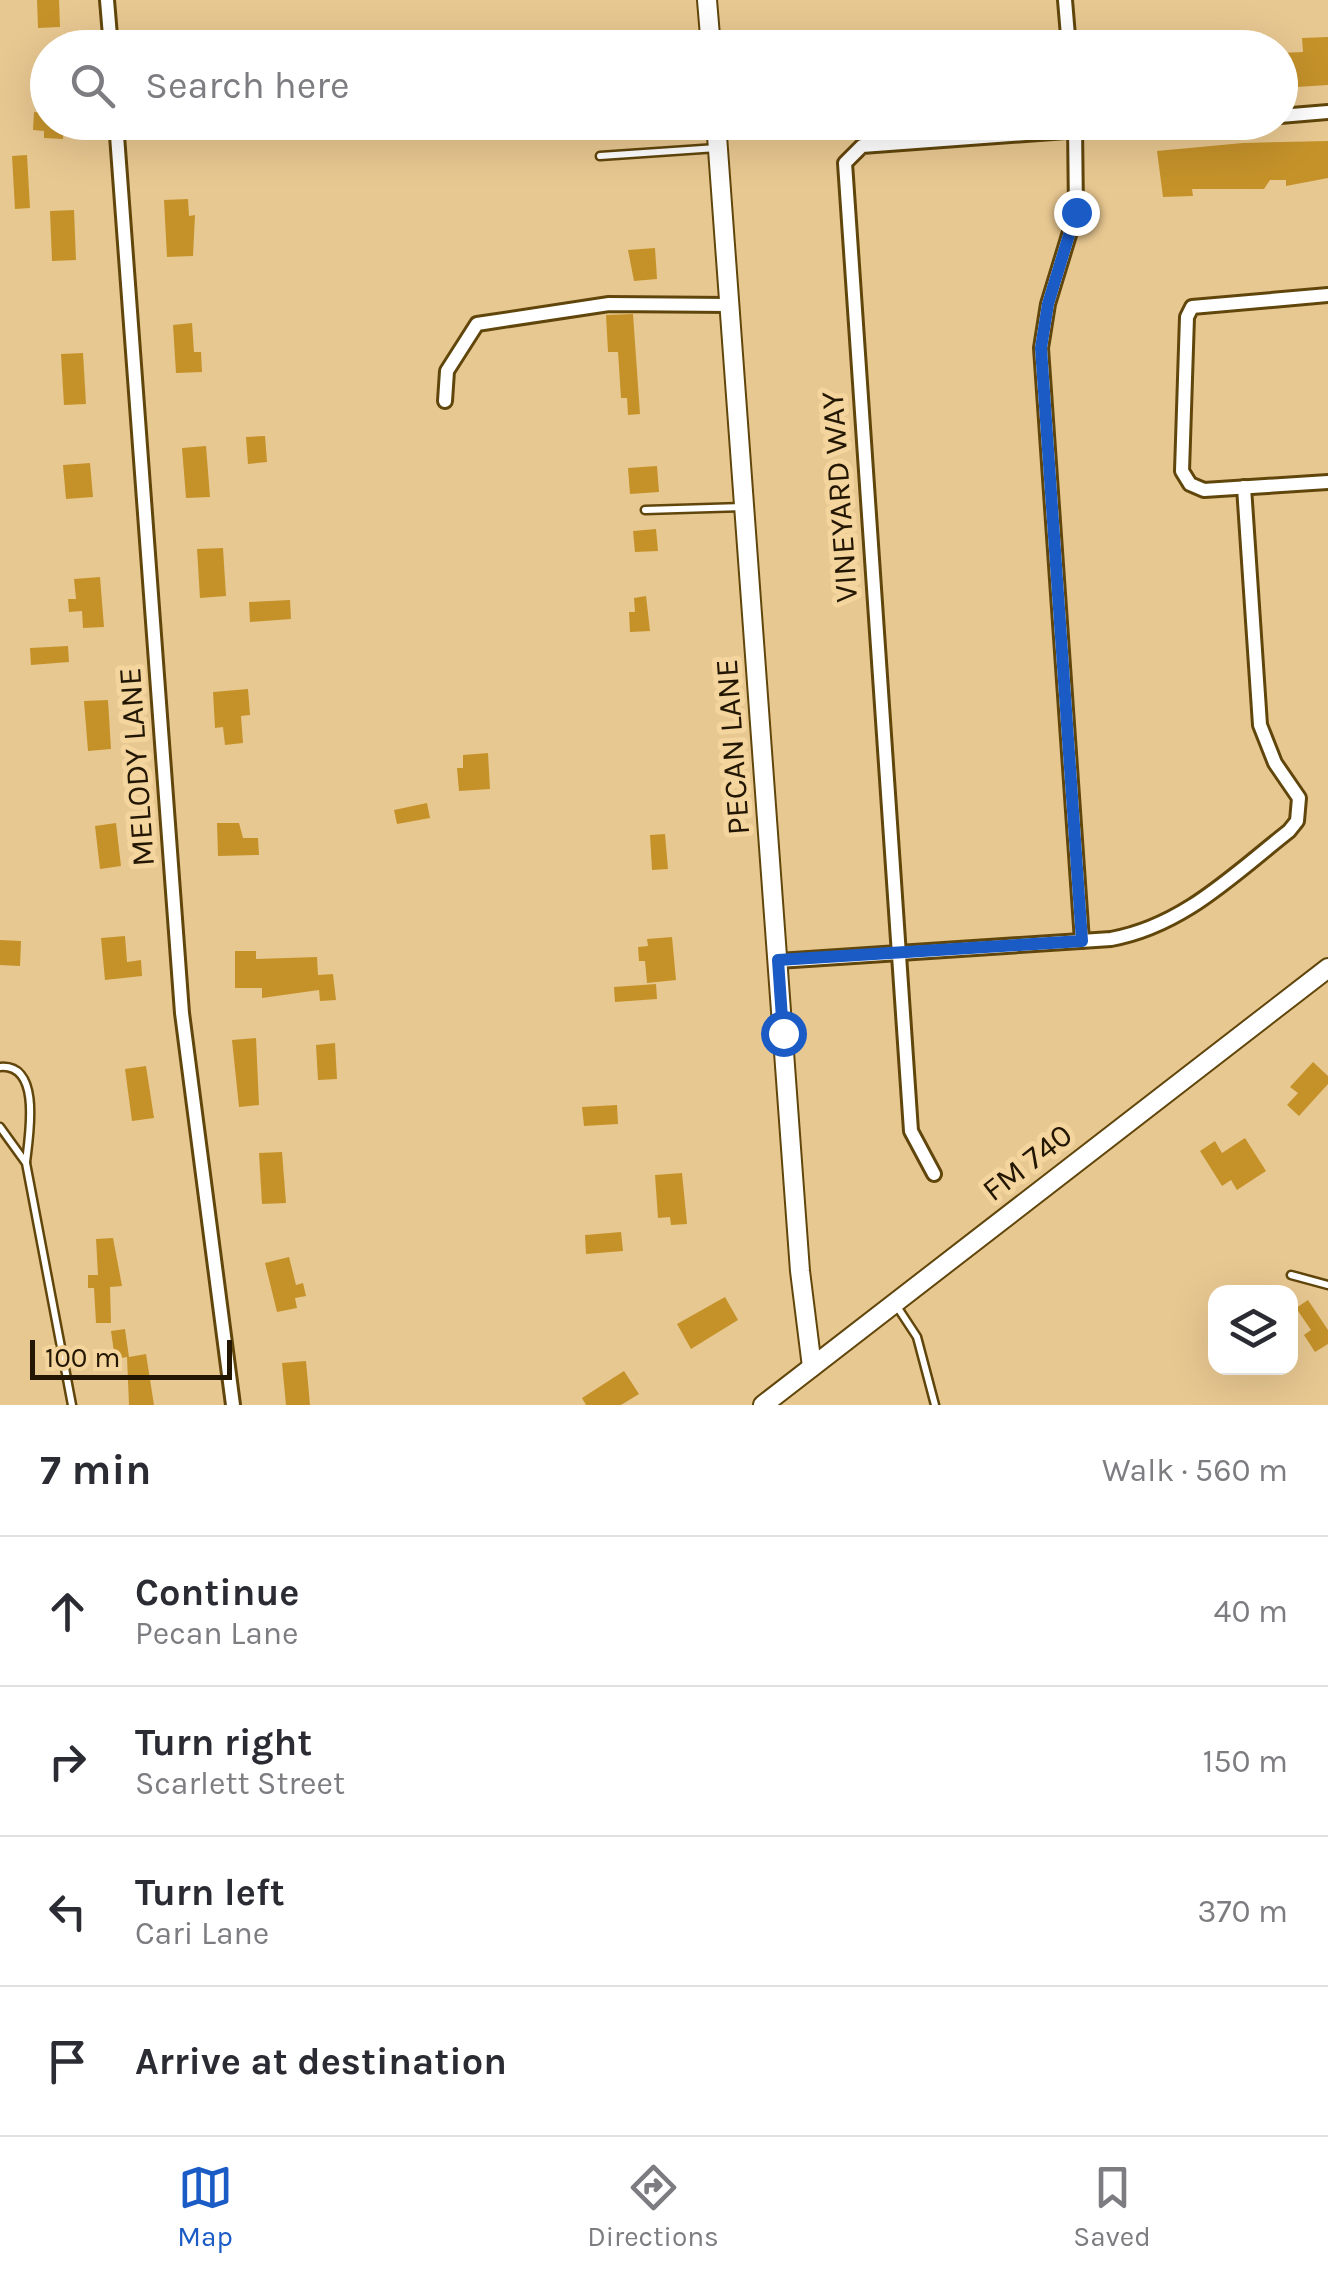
<!DOCTYPE html>
<html lang="en">
<head>
<meta charset="utf-8">
<style>
	body { margin:0; font-family:Karla,sans-serif; background:#f2f2f3; color:#2b2b33 }
	.controls { position:absolute; right:30px; bottom:30px; display:grid; overflow:hidden; border-radius:20px; box-shadow:0 10px 40px #0002 }
	.controls button { width:90px; height:90px; display:grid; place-items:center; padding:0; border:0; border-bottom:2px solid #e1e1e2; background:#fff; color:#2b2b33; font:50px sans-serif }
	.scale { position:absolute; left:30px; bottom:25px; width:202px; box-sizing:border-box; padding-left:10px; border:5px solid #231703; border-top:0; font-size:28px; line-height:35px; white-space:nowrap; color:#231703; -webkit-text-stroke:8px #f5d59e; paint-order:stroke }
	.stop { position:absolute; width:30px; height:30px; margin:-22px; border:8px solid #1a5bc6; border-radius:50%; background:#fff }
	.stop.end { background:#1a5bc6; border-color:#fff; box-shadow:0 2px 10px #0008 }
	.list { margin:0; padding:0; list-style:none }
	h2 { display:flex; justify-content:space-between; align-items:center; height:130px; margin:0; padding:0 40px; font-size:42px }
	h2 small { font-size:32px; font-weight:400; color:#7c7c81 }
	.list li { display:grid; grid-template-columns:65px 1fr auto; gap:30px; align-items:center; box-sizing:border-box; height:150px; padding:0 40px; border-top:2px solid #e1e1e2 }
	.list b { display:block; font-size:38px; white-space:nowrap }
	.list p { margin:0; font-size:32px; white-space:nowrap; color:#7c7c81 }
	.list em { font-size:32px; font-style:normal; color:#7c7c81 }
	.icon { flex:none; width:55px; height:55px; fill:none; stroke:currentColor; stroke-width:2; stroke-linecap:round; stroke-linejoin:round }
	.map { position:relative; flex:none; width:1328px; height:1405px; overflow:hidden }
	.search { position:absolute; background:#fff; box-shadow:0 10px 40px #0002; left:30px; right:30px; top:30px; height:110px; display:flex; align-items:center; gap:25px; box-sizing:border-box; padding:0 35px; border-radius:55px; color:#7c7c81; font-size:38px }
	.sheet { height:730px; background:#fff }
	nav { display:flex; justify-content:space-around; align-items:center; box-sizing:border-box; height:140px; border-top:2px solid #e1e1e2; background:#fff; font-size:28px; color:#7c7c81 }
	nav a { display:grid; justify-items:center; gap:5px }
	nav .on { color:#1a5bc6 }
	.map>svg:first-child { display:block }
	.building { fill:#c5922a }
	.lines { fill:none; stroke-linecap:round; stroke-linejoin:round }
	.service-casing { stroke:#61460b; stroke-width:11 }
	.minor-casing { stroke:#61460b; stroke-width:18 }
	.tertiary-casing { stroke:#61460b; stroke-width:22 }
	.secondary-casing { stroke:#61460b; stroke-width:22 }
	.service { stroke:#fff; stroke-width:6 }
	.minor { stroke:#fff; stroke-width:12 }
	.tertiary { stroke:#fff; stroke-width:18 }
	.secondary { stroke:#fff; stroke-width:18 }
	.route { stroke:#1a5bc6; stroke-width:12 }
	.labels { text-anchor:middle; stroke-width:10; stroke-linejoin:round; paint-order:stroke }
	.street-label { font-size:32px; fill:#231703; stroke:#f5d59e }
</style>
</head>
<body>
<div class="map">
<svg width="1328" height="1405" viewBox="0 0 1328 1405">
	<rect width="100%" height="100%" fill="#e8c891"/>
	<g class="building">
		<polygon points="37,0 59,0 60,27 38,28"/>
		<polygon points="1328,37 1328,85 1280,88 1280,53 1303,52 1302,38"/>
		<polygon points="34,112 48,113 48,122 64,122 63,139 44,138 44,131 33,130"/>
		<polygon points="1328,141 1328,178 1286,186 1286,180 1270,180 1264,189 1192,189 1193,196 1163,197 1157,151 1243,143"/>
		<polygon points="27,155 30,208 15,209 12,156"/>
		<polygon points="188,199 189,216 195,215 193,256 167,257 164,200"/>
		<polygon points="74,210 76,260 52,261 50,211"/>
		<polygon points="655,248 657,279 634,281 628,250"/>
		<polygon points="633,314 640,414 628,415 627,398 621,398 618,352 608,352 606,315"/>
		<polygon points="192,323 194,352 201,352 202,372 176,373 173,325"/>
		<polygon points="83,353 86,404 64,405 61,354"/>
		<polygon points="265,436 267,462 248,464 246,437"/>
		<polygon points="206,446 210,497 186,498 182,448"/>
		<polygon points="90,463 93,497 66,499 63,465"/>
		<polygon points="657,466 659,492 630,494 628,468"/>
		<polygon points="656,529 658,551 635,552 633,531"/>
		<polygon points="223,548 226,596 200,598 197,549"/>
		<polygon points="100,577 104,627 83,628 82,611 69,612 68,599 76,599 74,579"/>
		<polygon points="646,596 650,631 630,632 629,612 635,612 634,598"/>
		<polygon points="290,600 291,619 250,622 249,602"/>
		<polygon points="68,646 69,662 31,665 30,648"/>
		<polygon points="248,689 250,715 241,716 243,743 225,745 223,727 215,728 213,692"/>
		<polygon points="108,700 111,749 88,751 84,701"/>
		<polygon points="488,753 490,789 459,791 457,768 463,768 463,755"/>
		<polygon points="427,803 430,818 397,824 394,810"/>
		<polygon points="116,823 121,866 100,869 95,826"/>
		<polygon points="217,823 239,823 243,838 258,838 259,855 218,856"/>
		<polygon points="665,834 668,869 652,870 650,835"/>
		<polygon points="125,936 127,962 141,960 142,976 105,980 101,938"/>
		<polygon points="672,937 676,980 647,983 645,961 639,961 638,947 648,946 647,939"/>
		<polygon points="0,940 21,941 20,966 0,965"/>
		<polygon points="235,951 256,951 256,959 317,957 318,975 333,974 336,1000 320,1001 319,990 262,998 262,988 235,988"/>
		<polygon points="656,984 657,999 615,1002 614,987"/>
		<polygon points="256,1038 259,1105 239,1107 232,1040"/>
		<polygon points="335,1043 337,1079 318,1080 316,1045"/>
		<polygon points="1313,1062 1328,1076 1328,1084 1299,1116 1287,1105 1298,1093 1290,1087"/>
		<polygon points="146,1066 154,1118 132,1121 125,1069"/>
		<polygon points="617,1105 618,1124 584,1126 582,1107"/>
		<polygon points="1245,1138 1266,1171 1237,1190 1231,1180 1222,1186 1200,1151 1215,1141 1222,1153"/>
		<polygon points="282,1152 286,1203 262,1204 259,1153"/>
		<polygon points="682,1173 687,1224 671,1225 670,1217 658,1218 655,1175"/>
		<polygon points="621,1232 623,1251 586,1254 585,1235"/>
		<polygon points="113,1238 122,1286 110,1287 111,1323 96,1323 94,1288 88,1288 88,1275 98,1275 96,1239"/>
		<polygon points="289,1257 296,1285 303,1283 306,1296 295,1298 297,1308 277,1312 265,1263"/>
		<polygon points="725,1297 738,1320 691,1349 677,1324"/>
		<polygon points="1308,1300 1328,1330 1328,1344 1315,1352 1304,1335 1311,1330 1296,1308"/>
		<polygon points="125,1329 129,1357 146,1354 154,1405 129,1405 127,1357 115,1359 111,1331"/>
		<polygon points="306,1361 310,1405 286,1405 282,1363"/>
		<polygon points="624,1371 639,1394 621,1405 586,1405 582,1398"/>
	</g>
	<g class="lines">
		<g class="service-casing">
			<g id="service">
				<polyline points="600,156 717,148"/>
				<polyline points="645,510 743,507"/>
				<path d="M0 1067C42 1063 29 1136 26 1162"/>
				<polyline points="0,1127 26,1163 72,1405"/>
				<polyline points="1291,1275 1328,1285"/>
				<polyline points="896,1305 917,1337 935,1405"/>
			</g>
		</g>
		<g class="minor-casing">
			<g id="minor">
				<polyline points="107,0 111,48"/>
				<polyline points="1065,0 1069,48"/>
				<polyline points="1280,116 1328,112"/>
				<polyline points="116,122 182,1013 233,1405"/>
				<polyline points="1075,125 1076,212 1048,304 1041,348 1082,941"/>
				<polyline points="1328,295 1192,307 1187,317 1182,471 1190,484 1204,490 1328,482"/>
				<polyline points="445,401 447,371 477,324 609,304 730,305"/>
				<path d="M778 961 1111 939C1183 926 1233 875 1289 831L1297 821 1299 798 1275 763 1260 725 1244 487"/>
				<polyline points="934,1174 911,1131 845,163 862,146 1190,122"/>
			</g>
		</g>
		<g class="tertiary-casing">
			<g id="tertiary">
				<polyline points="707,0 711,48"/>
				<polyline points="716,122 800,1271 812,1367"/>
			</g>
		</g>
		<g class="secondary-casing">
			<polyline id="secondary" points="763,1405 1328,968"/>
		</g>
		<use href="#service" class="service"/>
		<use href="#minor" class="minor"/>
		<use href="#tertiary" class="tertiary"/>
		<use href="#secondary" class="secondary"/>
	</g>
	<g class="lines">
		<polyline class="route" points="783,1033 778,960 1082,941 1041,348 1048,304 1076,212"/>
	</g>
	<g class="labels">
		<g class="street-label">
			<text transform="translate(839 497) rotate(-94)" y="11">VINEYARD WAY</text>
			<text transform="translate(732 747) rotate(-94)" y="11">PECAN LANE</text>
			<text transform="translate(136 767) rotate(-94)" y="11">MELODY LANE</text>
			<text transform="translate(1027 1162) rotate(-38)" y="11">FM 740</text>
		</g>
	</g>
</svg>
<div class="controls">
<button><svg class="icon" aria-label="layers" viewBox="0 0 24 24"><path d="M12 4l9 5-9 5-9-5zM3 14l9 5 9-5"/></svg></button>
</div>
<div class="scale">100 m</div>
<div class="stop" style="left:783px;top:1033px"></div>
<div class="stop end" style="left:1076px;top:212px"></div>
<div class="search"><svg class="icon" aria-label="search" viewBox="0 0 24 24"><circle cx="10" cy="10" r="6"/><path d="M15 15l6 6"/></svg>Search here</div>
</div>
<section class="sheet">
<h2>7 min<small>Walk · 560 m</small></h2>
<ul class="list">
<li><svg class="icon" aria-label="ahead" viewBox="0 0 24 24"><path d="M12 20V5M6 11l6-6 6 6"/></svg><div><b>Continue</b><p>Pecan Lane</p></div><em>40 m</em></li>
<li><svg class="icon" aria-label="right" viewBox="0 0 24 24"><path d="M7 20v-9h11M14 6l5 5-5 5"/></svg><div><b>Turn right</b><p>Scarlett Street</p></div><em>150 m</em></li>
<li><svg class="icon" aria-label="left" viewBox="0 0 24 24"><path d="M17 20v-9H6M10 6l-5 5 5 5"/></svg><div><b>Turn left</b><p>Cari Lane</p></div><em>370 m</em></li>
<li><svg class="icon" aria-label="arrive" viewBox="0 0 24 24"><path d="M6 21V4h12l-3 4 3 4H6"/></svg><div><b>Arrive at destination</b></div></li>
</ul>
</section>
<nav>
<a class="on"><svg class="icon" aria-label="map" viewBox="0 0 24 24"><path d="M3 6l6-2 6 2 6-2v14l-6 2-6-2-6 2zM9 4v14M15 6v14"/></svg>Map</a>
<a><svg class="icon" aria-label="directions" viewBox="0 0 24 24"><path d="M12 3l9 9-9 9-9-9zM9 14v-3h6M13 9l2 2-2 2"/></svg>Directions</a>
<a><svg class="icon" aria-label="saved" viewBox="0 0 24 24"><path d="M7 4h10v16l-5-4-5 4z"/></svg>Saved</a>
</nav>
</body>
</html>
